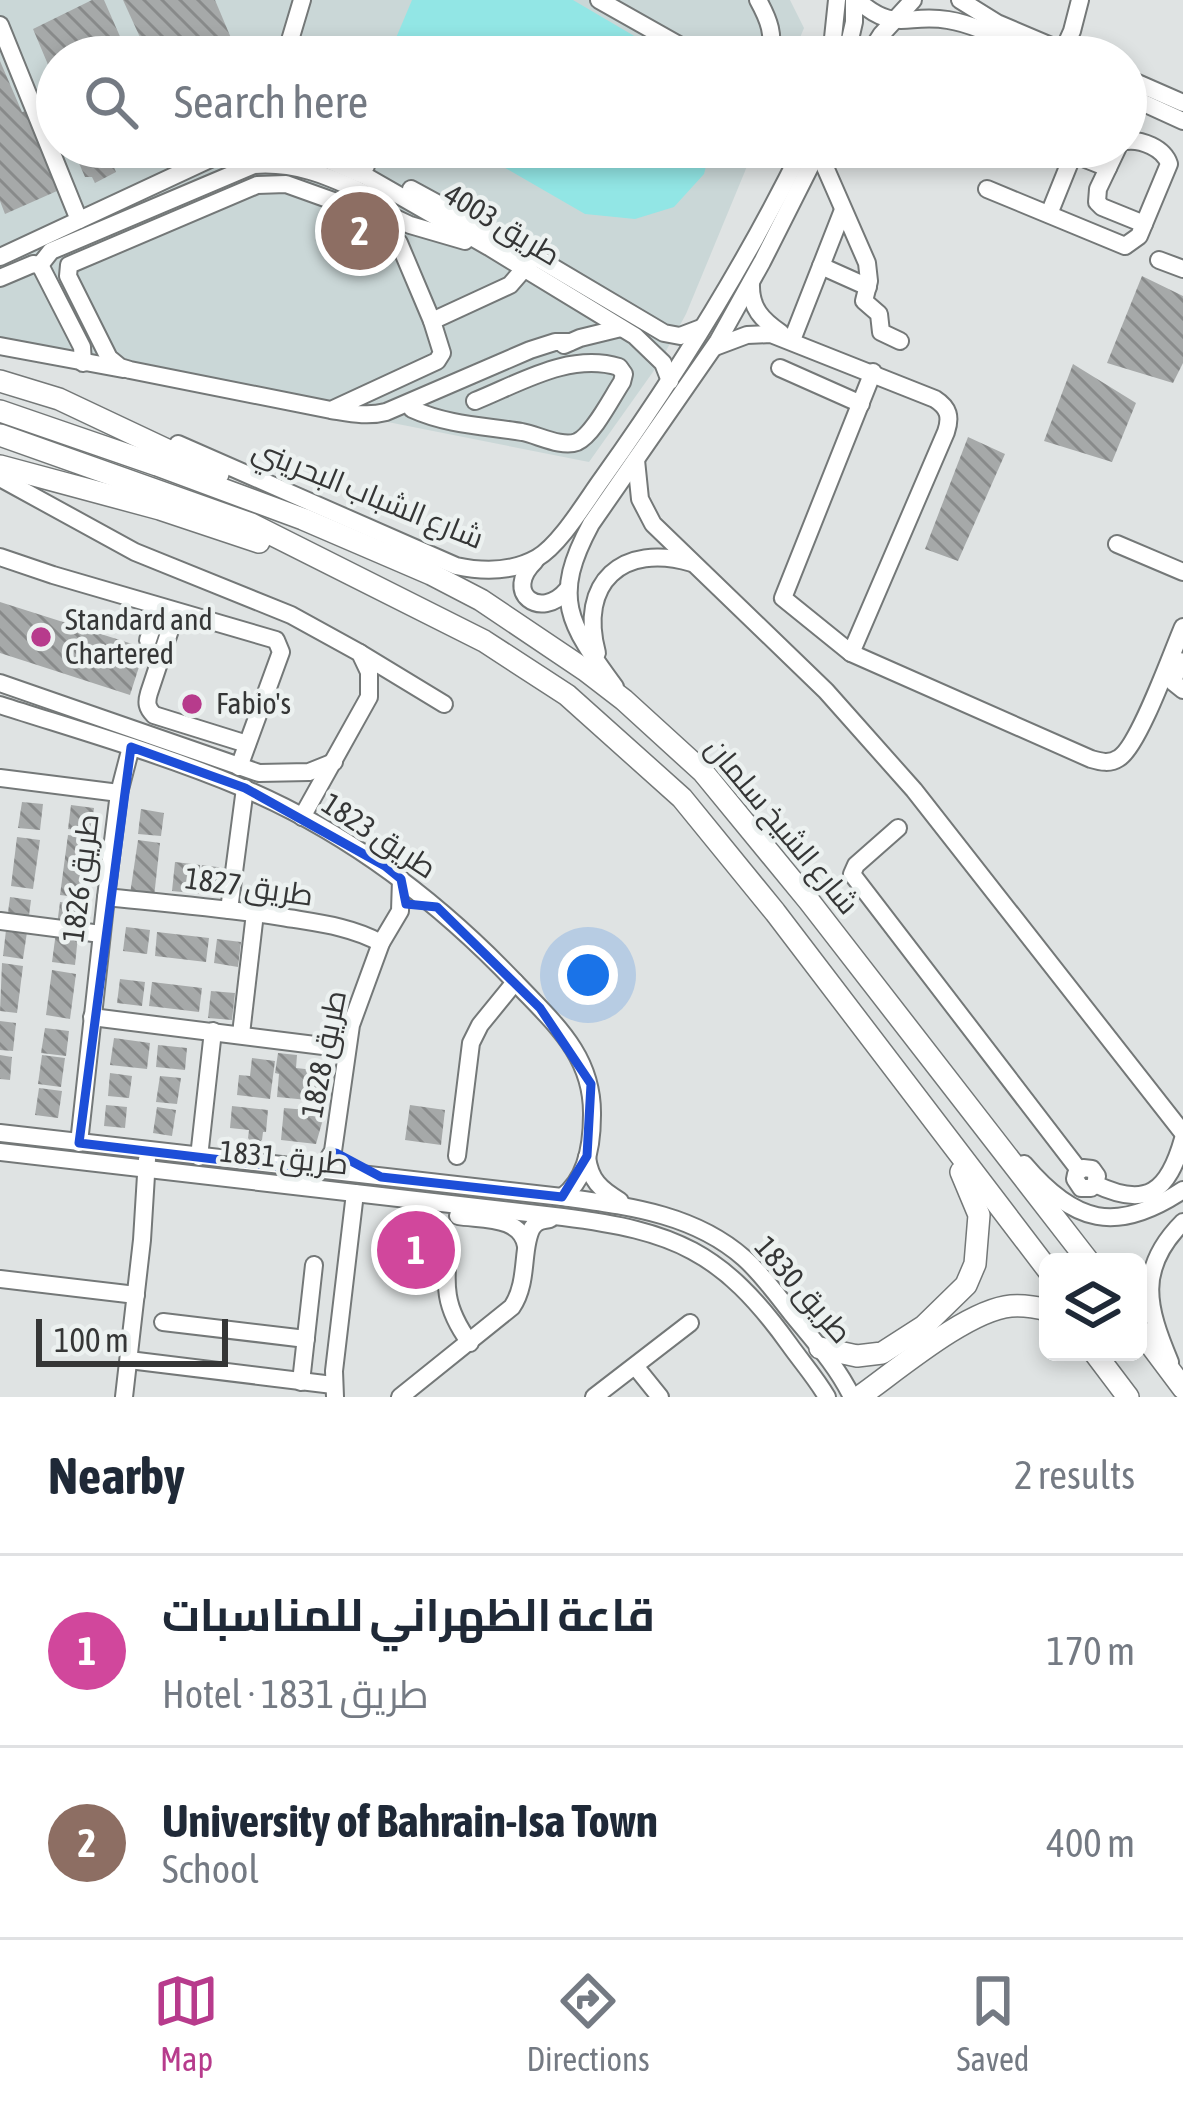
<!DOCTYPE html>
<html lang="en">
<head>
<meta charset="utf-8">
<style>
	body { margin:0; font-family:"Asap Condensed",Cairo,sans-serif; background:#f6f6f7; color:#1f2937 }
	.controls { position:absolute; right:36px; bottom:36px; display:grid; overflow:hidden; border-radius:18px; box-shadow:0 6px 18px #0003 }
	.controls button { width:108px; height:108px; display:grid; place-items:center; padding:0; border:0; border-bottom:3px solid #e0e1e3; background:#fff; color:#1f2937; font:60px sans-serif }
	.scale { position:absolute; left:36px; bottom:30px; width:192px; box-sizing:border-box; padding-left:12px; border:6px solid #353636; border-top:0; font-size:33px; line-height:42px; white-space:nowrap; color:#353636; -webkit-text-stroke:9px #ecf1f0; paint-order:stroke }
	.you { position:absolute; left:588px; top:975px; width:42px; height:42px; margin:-30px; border:9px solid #fff; border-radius:50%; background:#1a73e8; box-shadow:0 0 0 18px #1a73e833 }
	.badge { display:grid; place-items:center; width:78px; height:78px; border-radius:50%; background:#b73b8c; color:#fff; font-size:39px; font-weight:700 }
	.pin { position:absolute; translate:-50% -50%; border:6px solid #fff; box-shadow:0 3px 12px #0006 }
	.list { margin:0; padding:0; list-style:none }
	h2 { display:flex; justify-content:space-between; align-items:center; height:156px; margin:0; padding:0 48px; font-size:51px }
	h2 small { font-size:39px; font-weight:400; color:#747a83 }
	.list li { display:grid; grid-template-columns:78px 1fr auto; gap:36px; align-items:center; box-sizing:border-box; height:192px; padding:0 48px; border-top:3px solid #e0e1e3 }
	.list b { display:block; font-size:45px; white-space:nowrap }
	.list p { margin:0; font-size:39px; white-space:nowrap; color:#747a83 }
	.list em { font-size:39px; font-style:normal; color:#747a83 }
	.icon { flex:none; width:66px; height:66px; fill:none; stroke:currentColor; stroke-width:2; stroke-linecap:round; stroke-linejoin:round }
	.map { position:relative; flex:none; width:1183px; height:1397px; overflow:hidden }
	.search { position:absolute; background:#fff; box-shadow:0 6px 18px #0003; left:36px; right:36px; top:36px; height:132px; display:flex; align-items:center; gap:30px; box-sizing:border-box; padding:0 42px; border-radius:66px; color:#747a83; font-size:45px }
	.sheet { height:540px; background:#fff }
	nav { display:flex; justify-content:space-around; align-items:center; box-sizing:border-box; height:168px; border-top:3px solid #e0e1e3; background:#fff; font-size:33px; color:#747a83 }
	nav a { display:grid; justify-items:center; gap:6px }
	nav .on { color:#b73b8c }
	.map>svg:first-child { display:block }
	.built { fill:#cad7d7 }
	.garden { fill:#92e6e5 }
	.building { fill:url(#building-back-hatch) }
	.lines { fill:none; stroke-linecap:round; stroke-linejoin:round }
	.minor-casing { stroke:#747878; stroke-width:20 }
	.major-casing { stroke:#747878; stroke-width:24 }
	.minor { stroke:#fff; stroke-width:16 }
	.major { stroke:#fff; stroke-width:21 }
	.marked { fill:none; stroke:#1d4ed8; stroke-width:9; stroke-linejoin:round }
	.poi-dot { fill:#b73b8c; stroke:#ecf1f0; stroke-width:4.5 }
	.labels { text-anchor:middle; stroke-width:9; stroke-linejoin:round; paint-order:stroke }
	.street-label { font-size:30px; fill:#353636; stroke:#ecf1f0 }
	.poi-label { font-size:30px; fill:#353636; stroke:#ecf1f0; text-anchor:start }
</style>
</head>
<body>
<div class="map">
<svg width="1183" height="1397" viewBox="0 0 1183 1397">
	<defs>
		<pattern id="building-back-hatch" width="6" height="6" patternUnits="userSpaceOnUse" patternTransform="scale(3)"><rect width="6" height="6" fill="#a6a9a9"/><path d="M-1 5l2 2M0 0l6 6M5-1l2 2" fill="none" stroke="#888a8a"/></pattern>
	</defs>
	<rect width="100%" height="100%" fill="#dfe3e3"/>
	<polygon class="built" points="0,0 790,0 804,28 792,57 57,57 57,147 755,147 686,314 660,362 589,462 0,345"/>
	<g class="garden">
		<polygon points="412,0 573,0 670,57 396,57 396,38"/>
		<polygon points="469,147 711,147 704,174 674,207 635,219 585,214"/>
	</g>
	<g class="building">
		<polygon points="92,0 104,0 129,57 57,57 57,86 33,29"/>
		<polygon points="123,0 215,0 239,57 149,57"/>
		<polygon points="0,61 22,112 26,111 57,191 5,214 0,201"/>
		<polygon points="72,147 105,147 116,172 95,183 92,177 85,177"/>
		<polygon points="1142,276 1183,296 1183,363 1173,383 1107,363"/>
		<polygon points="1073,364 1136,403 1112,462 1044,441"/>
		<polygon points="968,437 1005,454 958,561 925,549"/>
		<polygon points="0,602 145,648 130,695 0,653"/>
		<polygon points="22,802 43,804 40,830 18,828"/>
		<polygon points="71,805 94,808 91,832 68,829"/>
		<polygon points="141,809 164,813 161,836 138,834"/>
		<polygon points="68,835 91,838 84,898 60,895"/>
		<polygon points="17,837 40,840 33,889 11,886"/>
		<polygon points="138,840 160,843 154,897 130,894"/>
		<polygon points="175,862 200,865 199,886 202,865 225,868 221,896 172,891"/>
		<polygon points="10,897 31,900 28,923 7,920"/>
		<polygon points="60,902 82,905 80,928 57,925"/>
		<polygon points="126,927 150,930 147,954 123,951"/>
		<polygon points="6,930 27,932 23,959 3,956"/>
		<polygon points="56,932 78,936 75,965 52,962"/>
		<polygon points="157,932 209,938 206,962 155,956"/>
		<polygon points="217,939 241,942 238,967 214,963"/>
		<polygon points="2,963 23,966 17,1013 0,1011"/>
		<polygon points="52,970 76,974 70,1019 46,1015"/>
		<polygon points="120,979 145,982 142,1006 117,1003"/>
		<polygon points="152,982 202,988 199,1012 149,1006"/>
		<polygon points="211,991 235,993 232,1020 208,1018"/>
		<polygon points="0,1021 16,1023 13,1051 0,1050"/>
		<polygon points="45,1028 69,1031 66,1056 41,1053"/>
		<polygon points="114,1038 150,1043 147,1069 110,1065"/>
		<polygon points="158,1045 187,1048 185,1070 156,1067"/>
		<polygon points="278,1053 297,1055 296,1068 323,1071 320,1092 308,1100 277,1097 279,1074 275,1073"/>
		<polygon points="0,1055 12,1057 10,1080 0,1079"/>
		<polygon points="42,1055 65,1058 61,1087 38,1084"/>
		<polygon points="252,1058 275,1061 270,1099 237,1095 239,1075 250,1076"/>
		<polygon points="110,1073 132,1076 129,1098 108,1096"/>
		<polygon points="160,1076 181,1078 177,1104 156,1102"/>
		<polygon points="39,1088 62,1091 58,1118 35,1115"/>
		<polygon points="106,1105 127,1107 125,1128 104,1126"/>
		<polygon points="410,1105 445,1110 441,1145 405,1140"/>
		<polygon points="232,1106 268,1110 266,1132 263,1132 262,1140 258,1143 251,1142 248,1138 249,1130 230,1128"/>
		<polygon points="157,1107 176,1110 172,1136 153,1133"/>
		<polygon points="284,1108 318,1111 317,1118 323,1119 316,1144 281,1140"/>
	</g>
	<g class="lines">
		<g class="minor-casing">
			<g id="minor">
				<polyline points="599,0 700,57"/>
				<path d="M758 0C769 20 775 35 769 57"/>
				<path d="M857 0C896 34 905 13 948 20 980 25 1009 44 1038 57"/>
				<polyline points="960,0 997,23 1077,57"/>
				<polyline points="0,25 79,220"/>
				<polyline points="1063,51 1072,31 1080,0"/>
				<polyline points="285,57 302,0"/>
				<polyline points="831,57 837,0"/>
				<polyline points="846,57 854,22 854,0"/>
				<polyline points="867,57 881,35 913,0"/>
				<polyline points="1126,78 1183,103"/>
				<polyline points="1126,95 1183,121"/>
				<polyline points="285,147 304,150 367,177 489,247 635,336 663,363 670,381"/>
				<polyline points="330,147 366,166"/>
				<polyline points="1118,147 1098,189 1097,202 1102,207 1144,224"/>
				<polyline points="818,151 867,263 869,281 864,301 879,314 881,332 900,341"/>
				<polyline points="1073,154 1108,168"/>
				<polyline points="411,189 534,256 664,333 680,336 701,328"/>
				<path d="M987 189 1125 246 1139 236 1169 164C1164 148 1141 139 1126 141"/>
				<polyline points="1049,214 1076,147"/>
				<polyline points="376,219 391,216 410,225 465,241"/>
				<polyline points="0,257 236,147"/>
				<polyline points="1159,260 1183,269"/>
				<path d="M40 265 51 251 254 165C295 162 326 175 362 192"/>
				<polyline points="821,266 868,287"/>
				<polyline points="0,278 33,264 40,265 82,347 83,363"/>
				<path d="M751 283C750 308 762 320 781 333"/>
				<polyline points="432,321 510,285 530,262"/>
				<polyline points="792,340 843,210"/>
				<polyline points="564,345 580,338 621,328"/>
				<polyline points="0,346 123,369"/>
				<path d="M715 347 747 335 771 334 935 399C949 408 951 417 946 432L851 653"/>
				<polyline points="780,368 861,404"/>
				<path d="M873 372 783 598 851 653 1091 759C1101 762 1110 764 1119 758 1139 746 1172 652 1183 627"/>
				<path d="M412 409C447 425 485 426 522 432 538 435 562 448 577 442 593 435 612 397 622 382L624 374 619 367C569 352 520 383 475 401"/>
				<path d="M331 410 437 361 442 353 432 321 399 243 383 224 353 208 286 184 257 185 69 265 68 276 109 358 120 367 130 370 331 410C350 413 367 417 386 412L530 350 555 342H570"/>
				<path d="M178 444 456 566C484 572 512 572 537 558 560 545 586 501 602 479 677 374 746 263 803 147"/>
				<polyline points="636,460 640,499 653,524 826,691 914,790 1183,1133"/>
				<polyline points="0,478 135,552 291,615 360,653 369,672 369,697 302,817"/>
				<polyline points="1117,544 1183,572"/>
				<polyline points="0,557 53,575 276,640 281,652 239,767"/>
				<path d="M535 561C502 593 541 621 567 590"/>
				<path d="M176 612 149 693C146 703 147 708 154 715L247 744"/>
				<polyline points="148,640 159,607"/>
				<polyline points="360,653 444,704"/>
				<path d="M597 653C578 583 622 542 692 563"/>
				<polyline points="1180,661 1173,682 1183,690"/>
				<polyline points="0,683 259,773 309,772 334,762"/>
				<path d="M615 687C568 623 551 598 591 524L718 341 762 262 820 147"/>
				<path d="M0 705C81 731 165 755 243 788 347 832 440 903 517 984 555 1024 593 1056 592 1115 592 1144 587 1179 562 1197"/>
				<polyline points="0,778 119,793"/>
				<polyline points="898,828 856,865 852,874 1079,1170"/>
				<path d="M106 897C165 903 224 908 282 917 317 923 350 926 381 943"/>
				<polyline points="229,910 245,788"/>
				<polyline points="0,921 101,934"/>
				<polyline points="92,1017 347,1049"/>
				<polyline points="241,1034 255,913"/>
				<path d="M0 1133 562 1197C626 1206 693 1213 744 1258 762 1274 777 1295 792 1314 814 1341 837 1366 852 1397"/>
				<polyline points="79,1143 106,897 119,793 131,747"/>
				<path d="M0 1152 563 1217C674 1231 722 1251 789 1344 801 1361 816 1378 827 1397"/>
				<polyline points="457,1156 471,1043 480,1025 515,982"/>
				<polyline points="199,1157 213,1031"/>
				<path d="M587 1157C590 1180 600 1189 620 1201"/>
				<path d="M1024 1164C1074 1223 1116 1235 1183 1190"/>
				<polyline points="316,1171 326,1162 333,1151 351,1025 381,943 400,911 401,879"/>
				<path d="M1095 1184 1097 1176 1092 1169 1083 1168 1076 1174 1075 1179 1081 1188H1091L1095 1184C1147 1209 1168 1192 1183 1139"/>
				<path d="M458 1216C483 1220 521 1216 526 1246"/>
				<path d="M449 1243C445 1286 443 1306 470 1343"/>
				<polyline points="0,1279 136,1295"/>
				<polyline points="163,1322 306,1339"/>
				<polyline points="129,1360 333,1385"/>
				<path d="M1170 1362C1147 1307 1136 1269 1183 1222"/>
				<polyline points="635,1366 660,1397"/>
				<polyline points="301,1382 314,1265"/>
				<polyline points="124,1397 142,1240 147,1159"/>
				<polyline points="335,1397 334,1371 355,1193"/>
				<path d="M400 1397 512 1307C529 1282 521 1247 532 1228 537 1220 542 1221 550 1219"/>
				<polyline points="594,1397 690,1323"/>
			</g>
		</g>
		<g class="major-casing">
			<g id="major">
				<polyline points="0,381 59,399 218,474"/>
				<polyline points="0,411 157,465 303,519 431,574 481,600 585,670 624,700 703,772 809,901 1089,1262"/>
				<polyline points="0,435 251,524 484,641 567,695 682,798 775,912 1048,1270"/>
				<polyline points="0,466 160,509 259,542"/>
				<polyline points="1138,1328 1183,1388"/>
				<polyline points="820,1348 857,1356 882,1353 924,1326 966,1285 975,1264 979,1215 961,1172"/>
				<polyline points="1094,1352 1128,1397"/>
				<path d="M859 1397C896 1371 967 1310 1011 1306 1024 1305 1036 1307 1048 1310"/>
			</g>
		</g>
		<use href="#minor" class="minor"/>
		<use href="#major" class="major"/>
	</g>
	<path class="marked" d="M131 747 245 788 385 866 401 879 406 904 437 907 540 1008 591 1084 587 1156 562 1197 381 1177 336 1153 316 1171 79 1143Z"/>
	<g class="poi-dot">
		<circle cx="41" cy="637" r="12"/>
		<circle cx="192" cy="704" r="12"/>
	</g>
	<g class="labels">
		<g class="street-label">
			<text transform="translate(502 225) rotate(31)" y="10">طريق 4003</text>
			<text transform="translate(368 494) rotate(22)" y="10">شارع الشباب البحريني</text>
			<text transform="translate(782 826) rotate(50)" y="10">شارع الشيخ سلمان</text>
			<text transform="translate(379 836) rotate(33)" y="10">طريق 1823</text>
			<text transform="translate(81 878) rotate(-83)" y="10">طريق 1826</text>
			<text transform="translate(249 887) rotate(8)" y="10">طريق 1827</text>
			<text transform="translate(324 1054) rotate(-79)" y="10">طريق 1828</text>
			<text transform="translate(284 1158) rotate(6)" y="10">طريق 1831</text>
			<text transform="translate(803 1290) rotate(49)" y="10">طريق 1830</text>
		</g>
		<g class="poi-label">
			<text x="65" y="630">Standard and<tspan x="65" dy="34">Chartered</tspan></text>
			<text x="216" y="714">Fabio's</text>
		</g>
	</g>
</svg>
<div class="controls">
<button><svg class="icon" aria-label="layers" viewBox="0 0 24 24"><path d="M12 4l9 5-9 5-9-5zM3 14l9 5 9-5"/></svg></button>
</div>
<div class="scale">100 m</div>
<div class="you"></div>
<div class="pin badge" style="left:416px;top:1250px;background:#d1479c">1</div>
<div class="pin badge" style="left:360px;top:231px;background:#8d6e63">2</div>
<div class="search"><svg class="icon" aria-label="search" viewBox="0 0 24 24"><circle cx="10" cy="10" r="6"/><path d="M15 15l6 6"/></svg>Search here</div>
</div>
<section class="sheet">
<h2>Nearby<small>2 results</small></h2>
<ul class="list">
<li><span class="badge" style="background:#d1479c">1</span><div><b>قاعة الظهراني للمناسبات</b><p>Hotel · طريق 1831</p></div><em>170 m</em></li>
<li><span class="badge" style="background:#8d6e63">2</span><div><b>University of Bahrain-Isa Town</b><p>School</p></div><em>400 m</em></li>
</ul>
</section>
<nav>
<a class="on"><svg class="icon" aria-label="map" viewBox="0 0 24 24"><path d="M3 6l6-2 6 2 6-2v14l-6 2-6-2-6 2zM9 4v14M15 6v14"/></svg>Map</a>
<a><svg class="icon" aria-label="directions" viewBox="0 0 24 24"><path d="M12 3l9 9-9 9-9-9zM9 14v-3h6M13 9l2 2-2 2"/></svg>Directions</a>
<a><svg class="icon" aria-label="saved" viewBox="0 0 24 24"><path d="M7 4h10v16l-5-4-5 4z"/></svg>Saved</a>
</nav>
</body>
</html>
